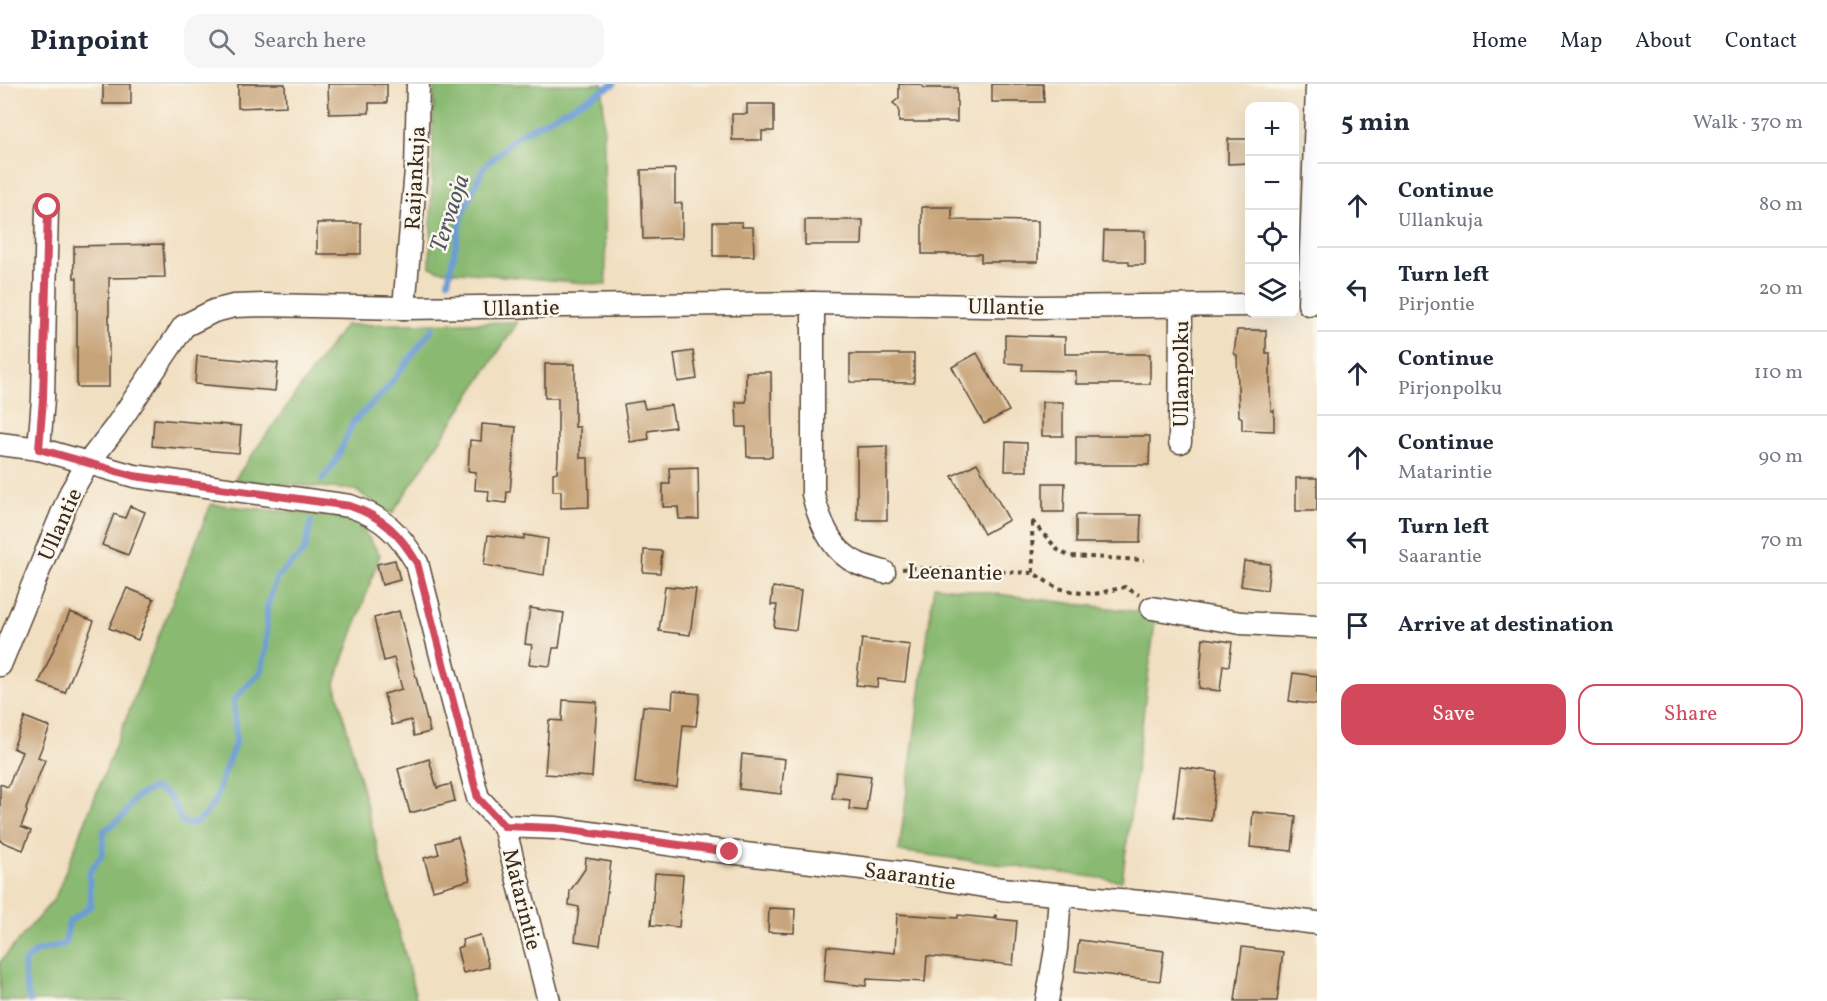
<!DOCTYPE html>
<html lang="en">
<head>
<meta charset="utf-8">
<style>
	body { margin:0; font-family:Vollkorn,serif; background:#f6f6f7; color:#1f2937 }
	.controls { position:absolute; right:18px; top:18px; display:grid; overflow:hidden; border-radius:12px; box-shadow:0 6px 24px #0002 }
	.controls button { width:54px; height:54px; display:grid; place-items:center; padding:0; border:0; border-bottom:2px solid #e0e1e3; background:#fff; color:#1f2937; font:30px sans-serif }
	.stop { position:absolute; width:18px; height:18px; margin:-14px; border:4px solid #d1495b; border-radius:50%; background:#fff }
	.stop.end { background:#d1495b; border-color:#fff; box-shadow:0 2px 6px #0008 }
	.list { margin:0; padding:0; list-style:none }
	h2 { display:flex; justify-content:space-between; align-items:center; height:78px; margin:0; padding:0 24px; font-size:26px }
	h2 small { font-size:20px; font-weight:400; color:#747a83 }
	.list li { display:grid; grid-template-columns:39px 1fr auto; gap:18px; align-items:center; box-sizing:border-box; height:84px; padding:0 24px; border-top:2px solid #e0e1e3 }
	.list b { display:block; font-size:22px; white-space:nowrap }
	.list p { margin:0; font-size:20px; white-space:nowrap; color:#747a83 }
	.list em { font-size:20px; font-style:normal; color:#747a83 }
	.actions { display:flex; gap:12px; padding:18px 24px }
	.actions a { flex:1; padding:14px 0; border:2px solid #d1495b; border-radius:18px; text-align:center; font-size:21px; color:#d1495b }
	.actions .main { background:#d1495b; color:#fff }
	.icon { flex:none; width:33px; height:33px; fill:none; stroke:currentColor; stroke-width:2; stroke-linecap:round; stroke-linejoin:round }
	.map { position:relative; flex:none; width:1317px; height:917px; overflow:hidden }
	header { display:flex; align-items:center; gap:36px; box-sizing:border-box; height:84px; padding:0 30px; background:#fff; border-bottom:2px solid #e0e1e3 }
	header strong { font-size:28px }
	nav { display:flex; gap:33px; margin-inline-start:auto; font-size:21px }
	.search { width:420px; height:54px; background:#f6f6f7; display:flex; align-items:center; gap:15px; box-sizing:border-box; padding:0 21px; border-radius:18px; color:#747a83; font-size:22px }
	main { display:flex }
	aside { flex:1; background:#fff }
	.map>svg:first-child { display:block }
	.forest { fill:#8aba72; stroke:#627248; stroke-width:1.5 }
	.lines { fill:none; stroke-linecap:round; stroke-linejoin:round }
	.stream { stroke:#6c9bd5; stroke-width:6 }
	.building { fill:#c8a47a }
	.minor-casing { stroke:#564536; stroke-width:25 }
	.path { stroke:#564536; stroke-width:4; stroke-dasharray:4.5 4.5; stroke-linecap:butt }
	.minor { stroke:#fff; stroke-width:22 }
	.route { stroke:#d1495b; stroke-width:8 }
	.labels { text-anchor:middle; stroke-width:5; stroke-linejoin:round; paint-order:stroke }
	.street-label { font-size:22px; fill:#3b2a1e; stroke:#fbf7ec }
	.water-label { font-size:24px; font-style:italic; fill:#4f5767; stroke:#fbf7ec }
</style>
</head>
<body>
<header>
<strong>Pinpoint</strong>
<div class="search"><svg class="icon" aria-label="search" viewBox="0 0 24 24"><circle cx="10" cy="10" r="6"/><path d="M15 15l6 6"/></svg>Search here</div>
<nav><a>Home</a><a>Map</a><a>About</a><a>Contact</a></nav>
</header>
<main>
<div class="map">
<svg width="1317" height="917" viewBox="0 0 1317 917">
	<rect width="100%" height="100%" fill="#fbf7ec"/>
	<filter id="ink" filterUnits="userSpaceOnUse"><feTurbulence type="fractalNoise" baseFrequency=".0167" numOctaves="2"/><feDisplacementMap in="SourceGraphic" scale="12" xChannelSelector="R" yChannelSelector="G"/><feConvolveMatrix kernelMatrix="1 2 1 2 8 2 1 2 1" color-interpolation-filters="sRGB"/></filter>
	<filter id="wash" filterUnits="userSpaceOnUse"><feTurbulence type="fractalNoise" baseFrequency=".008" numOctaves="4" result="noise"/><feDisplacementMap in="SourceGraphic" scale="24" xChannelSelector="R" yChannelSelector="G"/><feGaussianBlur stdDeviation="1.35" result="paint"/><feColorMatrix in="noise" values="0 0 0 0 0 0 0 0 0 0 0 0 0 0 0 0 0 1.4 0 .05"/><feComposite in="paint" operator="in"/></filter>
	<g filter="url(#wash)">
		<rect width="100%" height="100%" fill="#f1dfc1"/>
		<g class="forest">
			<polygon points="434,0 603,0 606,201 439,186 430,183"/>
			<polygon points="518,238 392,430 355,406 234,396 345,241"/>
			<polygon points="211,420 356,435 380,471 335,599 417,917 0,917 0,878 55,814"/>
			<polygon points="934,502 1156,530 1122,797 899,767"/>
		</g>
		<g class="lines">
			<g class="stream">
				<polyline points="448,197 462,131 483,84 517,52 614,0"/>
				<polyline points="322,396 336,377 353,338 384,308 432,245"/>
				<path d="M30 917 25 897 24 878 37 867 65 860 69 838 91 822 89 788 102 771 104 747 123 732 136 713 153 704C173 711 174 720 182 739L194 740 205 731 215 717 222 694 236 657 234 616 261 588 266 565 267 523 277 493 304 468 311 438"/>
			</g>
		</g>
		<g id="blocks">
			<g class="building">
				<rect x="103" y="0" width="28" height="20"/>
				<polygon points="238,0 285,0 286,22 238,24"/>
				<polygon points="328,0 387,0 387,19 369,19 369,29 329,30"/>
				<polygon points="899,0 920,0 924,4 957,4 957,38 899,38 899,24 893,19 899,14"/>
				<polygon points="992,0 1043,0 1044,18 992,18"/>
				<polygon points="747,20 774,20 774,47 762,47 762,56 732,56 732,30 747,30"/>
				<polygon points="1228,55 1250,55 1250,79 1228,80"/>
				<polygon points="675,85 675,120 682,119 682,154 643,155 641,86"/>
				<polygon points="922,123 952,123 952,136 1038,137 1038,178 981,178 981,170 922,170"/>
				<polygon points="805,136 863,136 862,161 805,161"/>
				<polygon points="713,138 742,138 742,143 753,143 754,172 713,172"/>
				<rect x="317" y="139" width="44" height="31"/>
				<polygon points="1104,147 1145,147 1145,181 1129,181 1129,177 1103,177"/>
				<polygon points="163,160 165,193 109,194 109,303 77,303 77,194 74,194 74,162"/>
				<polygon points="1237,246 1266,246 1266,269 1270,269 1270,306 1271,327 1274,326 1274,347 1242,346 1242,334 1239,332 1237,272 1234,269"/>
				<polygon points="1005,251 1065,253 1065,270 1150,270 1150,300 1076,300 1076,287 1022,286 1023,280 1005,279"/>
				<polygon points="693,267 697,295 678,298 674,270"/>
				<polygon points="977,269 1009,327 984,340 952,283"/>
				<polygon points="850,270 914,270 914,299 850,298"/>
				<polygon points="197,272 278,279 275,307 195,300"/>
				<polygon points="545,280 575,280 575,343 580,343 580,374 588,374 589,423 561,424 561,407 553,407 553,389 557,388 558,374 558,314 545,314"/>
				<polygon points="746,288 771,288 772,373 747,373 746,343 737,343 736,318 746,318"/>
				<polygon points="643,317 645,325 671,321 675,343 648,347 649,355 630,358 624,320"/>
				<rect x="1042" y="318" width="21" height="34"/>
				<polygon points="154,335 241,342 239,369 152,362"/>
				<polygon points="482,340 516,343 510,408 507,408 506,419 488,417 489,407 475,406 476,388 468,387 470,356 481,357"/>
				<polygon points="1076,352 1150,352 1149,381 1076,381"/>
				<polygon points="1006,358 1027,359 1027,387 1005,387"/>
				<polygon points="887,362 887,436 857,436 857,363"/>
				<polygon points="977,379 1009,436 984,450 952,392"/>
				<polygon points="698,383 699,435 679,435 678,423 663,423 663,400 670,400 669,384"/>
				<rect x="1296" y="394" width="21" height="33"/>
				<polygon points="1043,399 1065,399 1064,428 1043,428"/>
				<polygon points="130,422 145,428 128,471 102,461 114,430 125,434"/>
				<polygon points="1076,431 1141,431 1140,459 1076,459"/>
				<polygon points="488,451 524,455 524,451 548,455 544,491 484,481"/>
				<polygon points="644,466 662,467 660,489 643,488"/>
				<polygon points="395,476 400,496 382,501 377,480"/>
				<polygon points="1244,477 1270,480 1267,506 1241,502"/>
				<polygon points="665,502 696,505 690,551 659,547"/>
				<polygon points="773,503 801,507 796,546 774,543 777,521 771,521"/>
				<polygon points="127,504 154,515 138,556 109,544"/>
				<polygon points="530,524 564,529 559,564 553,564 550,582 529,580 532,561 525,560"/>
				<polygon points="399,527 430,648 414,652 411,636 392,641 384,610 402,605 394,574 384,577 374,534"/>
				<polygon points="70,528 94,537 65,609 39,599"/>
				<polygon points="1203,554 1232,558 1229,582 1223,581 1220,607 1199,604"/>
				<polygon points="862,555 910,561 905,598 878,595 877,603 856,601"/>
				<polygon points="1293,589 1317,592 1317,621 1289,617"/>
				<polygon points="673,607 700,610 696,642 683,641 677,703 635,699 643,622 672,624"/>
				<polygon points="563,616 597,618 592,693 545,690 549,636 562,637"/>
				<polygon points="25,633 50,643 38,673 45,676 26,725 27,728 21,743 31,747 23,766 0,757 0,700 8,703 22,668 13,664"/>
				<polygon points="742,670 785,675 781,710 739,705"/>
				<polygon points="429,675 437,704 451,700 455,717 410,729 398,685"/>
				<polygon points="1180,683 1217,688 1211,737 1174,733"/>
				<polygon points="836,688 871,692 866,727 849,725 850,716 832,714"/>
				<polygon points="1253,728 1296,732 1292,767 1250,763"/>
				<polygon points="458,753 470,796 433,806 424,774 439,770 436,759"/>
				<polygon points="586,774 611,778 600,861 575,857 579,823 569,821 570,807 585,785"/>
				<polygon points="655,789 683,791 679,843 651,841"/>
				<polygon points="769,824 795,825 794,849 768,848"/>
				<polygon points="897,830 958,834 958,831 1017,837 1013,881 927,872 925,898 867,895 866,902 824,897 827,862 895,869"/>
				<polygon points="480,851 489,883 463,889 457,864 463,862 462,856"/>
				<polygon points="1079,856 1164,867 1160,897 1075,887"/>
				<polygon points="1242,863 1283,868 1277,917 1235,917"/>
			</g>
		</g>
	</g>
	<g filter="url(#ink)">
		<use href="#blocks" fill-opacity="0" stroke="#564536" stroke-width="1.5"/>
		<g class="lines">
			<g class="minor-casing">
				<g id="minor">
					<path d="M813 219V410C819 436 831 467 857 479 865 483 875 485 884 488"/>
					<polyline points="1309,220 1317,4"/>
					<polyline points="404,224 416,86 418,0"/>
					<polyline points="1180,358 1181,223"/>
					<path d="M0 360 39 365 134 392 350 422C383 433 399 449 417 479L478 714 504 742 549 917"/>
					<polyline points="39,365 43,315 47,123"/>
					<polyline points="1152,524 1241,539 1317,543"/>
					<polyline points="0,581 71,408 88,379 115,344 184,242 214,227 234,222 265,221 404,224 813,219 1035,223 1250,221"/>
					<polyline points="504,742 555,744 703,765 911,790 1002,805 1172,821 1317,839"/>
					<polyline points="1047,917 1056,865 1060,812"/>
				</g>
			</g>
			<g class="path">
				<polyline points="1032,437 1059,467 1069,472 1144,476"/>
				<polyline points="1032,439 1033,489"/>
				<polyline points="902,485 914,484 1033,489 1057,504 1081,509 1095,510 1125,503 1139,511"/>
				<polyline points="995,835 997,826"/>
			</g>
			<use href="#minor" class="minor"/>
		</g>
	</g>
	<g class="lines" filter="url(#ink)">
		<path class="route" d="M48 123 43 315 39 365 134 392 350 422C383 433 399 449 417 479L478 714 504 742 555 744 730 768"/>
	</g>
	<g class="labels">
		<g class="street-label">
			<text transform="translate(414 94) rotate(-87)" y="8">Raijankuja</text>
			<text transform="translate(1006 222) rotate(1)" y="8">Ullantie</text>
			<text transform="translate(521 223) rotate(-1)" y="8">Ullantie</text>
			<text transform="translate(1180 290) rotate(-90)" y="8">Ullanpolku</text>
			<text transform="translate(59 440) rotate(-66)" y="8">Ullantie</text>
			<text transform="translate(955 487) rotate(1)" y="8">Leenantie</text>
			<text transform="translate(910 791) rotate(8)" y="8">Saarantie</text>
			<text transform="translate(523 815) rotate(76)" y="8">Matarintie</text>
		</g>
		<g class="water-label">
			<text transform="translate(449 129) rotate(-72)" y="8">Tervaoja</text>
		</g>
	</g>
</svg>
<div class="controls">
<button>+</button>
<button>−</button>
<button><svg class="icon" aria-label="locate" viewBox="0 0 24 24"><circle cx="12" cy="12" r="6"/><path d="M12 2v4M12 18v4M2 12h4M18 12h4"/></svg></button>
<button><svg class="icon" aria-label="layers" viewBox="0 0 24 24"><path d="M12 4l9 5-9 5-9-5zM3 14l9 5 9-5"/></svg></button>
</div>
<div class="stop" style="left:48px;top:123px"></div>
<div class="stop end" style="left:730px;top:768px"></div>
</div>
<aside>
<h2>5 min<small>Walk · 370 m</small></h2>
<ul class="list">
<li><svg class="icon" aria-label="ahead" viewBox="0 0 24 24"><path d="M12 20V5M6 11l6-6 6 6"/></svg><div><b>Continue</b><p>Ullankuja</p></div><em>80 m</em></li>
<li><svg class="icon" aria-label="left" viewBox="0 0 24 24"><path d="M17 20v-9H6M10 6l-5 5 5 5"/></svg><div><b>Turn left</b><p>Pirjontie</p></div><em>20 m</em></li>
<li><svg class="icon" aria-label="ahead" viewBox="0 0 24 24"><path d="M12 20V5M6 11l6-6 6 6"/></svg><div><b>Continue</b><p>Pirjonpolku</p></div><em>110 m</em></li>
<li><svg class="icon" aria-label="ahead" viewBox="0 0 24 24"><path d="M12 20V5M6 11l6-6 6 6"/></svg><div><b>Continue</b><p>Matarintie</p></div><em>90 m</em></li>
<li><svg class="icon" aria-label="left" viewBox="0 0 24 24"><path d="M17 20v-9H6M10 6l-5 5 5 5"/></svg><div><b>Turn left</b><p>Saarantie</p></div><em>70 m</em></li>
<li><svg class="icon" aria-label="arrive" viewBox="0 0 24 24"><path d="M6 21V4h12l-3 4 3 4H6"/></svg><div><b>Arrive at destination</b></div></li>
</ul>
<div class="actions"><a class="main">Save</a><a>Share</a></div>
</aside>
</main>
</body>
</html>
